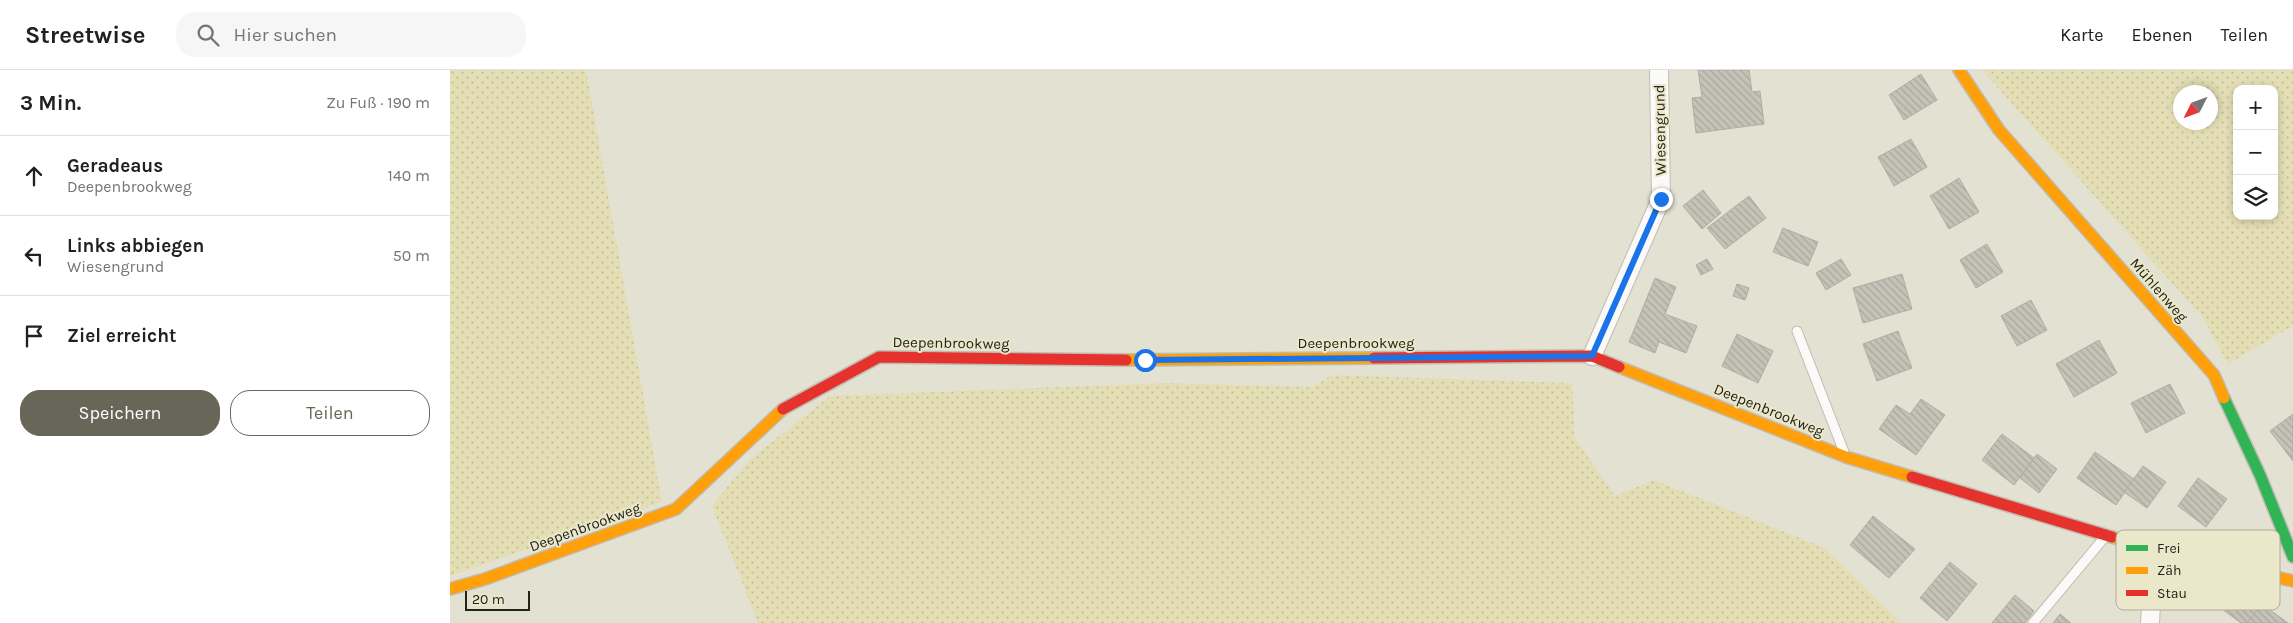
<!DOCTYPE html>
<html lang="de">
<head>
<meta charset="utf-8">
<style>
	body { margin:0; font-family:Karla,sans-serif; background:#f6f6f6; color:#202124 }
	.controls { position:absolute; right:15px; top:15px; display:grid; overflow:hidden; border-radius:10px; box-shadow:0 2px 8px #0003 }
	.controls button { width:45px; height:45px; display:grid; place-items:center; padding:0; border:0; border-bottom:1px solid #e0e0e0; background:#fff; color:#202124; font:25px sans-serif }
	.compass { position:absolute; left:1723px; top:15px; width:45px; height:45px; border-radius:50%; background:#fff; box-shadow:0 2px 8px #0003; rotate:228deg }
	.scale { position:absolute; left:15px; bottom:12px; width:65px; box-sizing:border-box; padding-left:5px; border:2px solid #242318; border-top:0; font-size:14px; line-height:18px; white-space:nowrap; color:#242318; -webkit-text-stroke:4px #ebe7ca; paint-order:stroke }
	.stop { position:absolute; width:15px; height:15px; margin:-11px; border:4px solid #1a73e8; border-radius:50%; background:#fff }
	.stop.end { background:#1a73e8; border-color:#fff; box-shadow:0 1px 5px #0008 }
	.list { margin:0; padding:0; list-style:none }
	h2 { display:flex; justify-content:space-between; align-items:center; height:65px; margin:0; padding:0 20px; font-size:21px }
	h2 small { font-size:16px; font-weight:400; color:#757577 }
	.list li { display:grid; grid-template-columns:32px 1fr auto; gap:15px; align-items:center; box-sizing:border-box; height:80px; padding:0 20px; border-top:1px solid #e0e0e0 }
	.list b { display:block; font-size:19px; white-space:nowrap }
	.list p { margin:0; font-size:16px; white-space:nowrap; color:#757577 }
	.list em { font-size:16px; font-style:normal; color:#757577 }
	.actions { display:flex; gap:10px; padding:15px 20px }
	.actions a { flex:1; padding:11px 0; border:1px solid #676659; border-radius:20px; text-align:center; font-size:18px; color:#676659 }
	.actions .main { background:#676659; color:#fff }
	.icon { flex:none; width:28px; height:28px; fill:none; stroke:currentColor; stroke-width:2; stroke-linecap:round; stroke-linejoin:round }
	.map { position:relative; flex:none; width:1843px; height:553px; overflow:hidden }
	header { display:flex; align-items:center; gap:30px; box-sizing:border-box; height:70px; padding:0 25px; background:#fff; border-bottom:1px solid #e0e0e0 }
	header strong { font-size:24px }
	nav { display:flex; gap:28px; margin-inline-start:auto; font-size:18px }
	.search { width:350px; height:45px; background:#f6f6f6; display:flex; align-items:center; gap:12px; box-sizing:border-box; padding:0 18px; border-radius:20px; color:#757577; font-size:19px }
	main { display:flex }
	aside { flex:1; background:#fff }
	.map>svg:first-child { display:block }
	.grass { fill:url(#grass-dots); fill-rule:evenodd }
	.building { fill:url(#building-back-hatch); stroke:#afaea2 }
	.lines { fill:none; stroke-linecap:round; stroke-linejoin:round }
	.lane-casing { stroke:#bfbdb1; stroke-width:11 }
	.street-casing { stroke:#bfbdb1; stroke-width:20 }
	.fast-casing { stroke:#bfbdb1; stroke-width:14 }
	.slow-casing { stroke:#bfbdb1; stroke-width:14 }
	.jam-casing { stroke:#bfbdb1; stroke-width:14 }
	.lane { stroke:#fbfaf8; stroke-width:9 }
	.street { stroke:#fbfaf8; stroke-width:18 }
	.fast { stroke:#30b455; stroke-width:11 }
	.slow { stroke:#ff9f0a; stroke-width:11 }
	.jam { stroke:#e5322d; stroke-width:11 }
	.route { stroke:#1a73e8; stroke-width:6 }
	.labels { text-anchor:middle; stroke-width:4; stroke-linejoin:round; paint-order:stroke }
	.street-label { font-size:15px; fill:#242318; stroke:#ebe7ca }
	.key { fill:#ebe7ca; stroke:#afac95; stroke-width:1 }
	.key-label { font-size:14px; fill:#242318 }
</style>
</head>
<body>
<header>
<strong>Streetwise</strong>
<div class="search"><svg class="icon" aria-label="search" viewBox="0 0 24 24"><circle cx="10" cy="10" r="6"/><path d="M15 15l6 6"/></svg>Hier suchen</div>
<nav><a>Karte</a><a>Ebenen</a><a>Teilen</a></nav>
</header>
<main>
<aside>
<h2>3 Min.<small>Zu Fuß · 190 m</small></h2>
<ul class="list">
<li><svg class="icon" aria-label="ahead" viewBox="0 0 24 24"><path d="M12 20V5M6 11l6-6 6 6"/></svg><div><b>Geradeaus</b><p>Deepenbrookweg</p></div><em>140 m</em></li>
<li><svg class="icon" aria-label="left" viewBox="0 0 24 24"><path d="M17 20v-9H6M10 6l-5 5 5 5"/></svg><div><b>Links abbiegen</b><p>Wiesengrund</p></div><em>50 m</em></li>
<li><svg class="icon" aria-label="arrive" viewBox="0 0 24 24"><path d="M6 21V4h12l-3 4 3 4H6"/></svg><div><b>Ziel erreicht</b></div></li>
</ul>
<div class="actions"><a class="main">Speichern</a><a>Teilen</a></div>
</aside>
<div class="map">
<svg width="1843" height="553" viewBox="0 0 1843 553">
	<defs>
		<pattern id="grass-dots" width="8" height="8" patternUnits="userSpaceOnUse" patternTransform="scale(1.25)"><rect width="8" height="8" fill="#e4deb5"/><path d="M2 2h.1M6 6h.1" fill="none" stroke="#c3be9b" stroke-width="1.8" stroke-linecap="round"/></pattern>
		<pattern id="building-back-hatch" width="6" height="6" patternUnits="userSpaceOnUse" patternTransform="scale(1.25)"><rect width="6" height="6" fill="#c5c3b7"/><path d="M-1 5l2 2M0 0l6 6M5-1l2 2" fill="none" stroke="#a9a79d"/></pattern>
	</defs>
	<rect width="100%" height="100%" fill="#e3e1d2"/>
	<g class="grass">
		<polygon points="0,0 136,0 212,432 0,506"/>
		<path d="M1532 0H1843V256L1778 294 1753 248ZM1787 19H1824V146H1787ZM1730 22H1760V52H1730Z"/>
		<polygon points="882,305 1122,313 1125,368 1165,426 1204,410 1375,478 1451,553 308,553 262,436 299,390 380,326 717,313 862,317"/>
	</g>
	<g class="building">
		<polygon points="1248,0 1299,0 1302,22 1310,21 1314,54 1246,63 1242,28 1252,27"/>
		<polygon points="1471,4 1487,30 1454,50 1439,25"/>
		<polygon points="1461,69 1477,97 1444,116 1428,87"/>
		<polygon points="1509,108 1529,142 1499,159 1480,126"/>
		<polygon points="1253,120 1271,143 1252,159 1233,136"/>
		<polygon points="1299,126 1316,148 1275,179 1257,158"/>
		<polygon points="1333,158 1368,172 1358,196 1323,182"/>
		<polygon points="1537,174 1553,202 1526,218 1510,190"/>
		<polygon points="1257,189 1263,199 1251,205 1246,195"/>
		<polygon points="1391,189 1401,205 1376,220 1366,203"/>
		<polygon points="1452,204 1462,239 1413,253 1403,218"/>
		<polygon points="1205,208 1226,217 1215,244 1247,256 1236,283 1209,272 1205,283 1179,272"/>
		<polygon points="1287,214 1299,218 1295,230 1283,226"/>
		<polygon points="1581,230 1597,260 1567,276 1551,246"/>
		<polygon points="1448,261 1462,298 1427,311 1413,274"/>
		<polygon points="1287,264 1323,281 1308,313 1272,296"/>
		<polygon points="1649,270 1667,303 1624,327 1606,294"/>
		<polygon points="1720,314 1735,343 1696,363 1681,333"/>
		<polygon points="1471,329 1495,345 1466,385 1429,359 1446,335 1460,344"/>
		<polygon points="1843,344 1843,391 1820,361"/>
		<polygon points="1552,364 1584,388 1564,415 1532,390"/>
		<polygon points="1645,382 1684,409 1666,435 1627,408"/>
		<polygon points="1587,384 1607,399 1589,423 1570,408"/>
		<polygon points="1693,396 1716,412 1697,438 1674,422"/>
		<polygon points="1748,408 1777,429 1756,457 1728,436"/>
		<polygon points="1423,446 1465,479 1439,508 1400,475"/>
		<polygon points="1500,492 1527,514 1497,551 1470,528"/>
		<polygon points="1785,513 1812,534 1797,553 1791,553 1768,536"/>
		<polygon points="1565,525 1584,541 1575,553 1542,553"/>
		<polygon points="1812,534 1838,553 1797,553"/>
		<polygon points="1610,544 1621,553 1603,553"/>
	</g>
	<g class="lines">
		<g class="lane-casing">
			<g id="lane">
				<polyline points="1347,261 1394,382"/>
				<polyline points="1583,553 1654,468"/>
			</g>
		</g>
		<g class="street-casing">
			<g id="street">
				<polyline points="1142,286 1211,129 1209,0"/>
				<polyline points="1700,553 1704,480"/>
			</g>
		</g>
		<g class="fast-casing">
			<polyline id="fast" points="1774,328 1810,405 1843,487"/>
		</g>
		<g class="slow-casing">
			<g id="slow">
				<polyline points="1509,0 1549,60 1764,305 1774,328"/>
				<polyline points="676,290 924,288"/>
				<polyline points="1169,297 1396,387 1462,407"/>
				<polyline points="1662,467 1704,480 1843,511"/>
				<polyline points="0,519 35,509 226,439 333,339"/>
			</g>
		</g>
		<g class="jam-casing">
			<g id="jam">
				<polyline points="924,288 1142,286 1169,297"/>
				<polyline points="333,339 429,287 676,290"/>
				<polyline points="1462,407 1662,467"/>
			</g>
		</g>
		<use href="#lane" class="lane"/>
		<use href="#street" class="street"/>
		<use href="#fast" class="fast"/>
		<use href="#slow" class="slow"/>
		<use href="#jam" class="jam"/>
	</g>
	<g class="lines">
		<polyline class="route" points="695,290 1142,286 1211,129"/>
	</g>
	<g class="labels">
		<g class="street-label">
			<text transform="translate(1210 60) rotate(-91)" y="5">Wiesengrund</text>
			<text transform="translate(1709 220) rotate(49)" y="5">Mühlenweg</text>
			<text transform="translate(501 273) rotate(1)" y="5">Deepenbrookweg</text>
			<text x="906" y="278">Deepenbrookweg</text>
			<text transform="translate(1319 340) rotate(22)" y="5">Deepenbrookweg</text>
			<text transform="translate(135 457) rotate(-20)" y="5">Deepenbrookweg</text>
		</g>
	</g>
	<rect x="1666" y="460" width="164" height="80" rx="8" class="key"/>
	<rect x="1676" y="475" width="22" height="6" fill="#30b455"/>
	<rect x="1676" y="497" width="22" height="7" fill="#ff9f0a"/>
	<rect x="1676" y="520" width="22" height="6" fill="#e5322d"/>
	<g class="key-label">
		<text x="1707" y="483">Frei</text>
		<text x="1707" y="505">Zäh</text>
		<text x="1707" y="528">Stau</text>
	</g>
</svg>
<div class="controls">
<button>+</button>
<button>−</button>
<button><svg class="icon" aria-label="layers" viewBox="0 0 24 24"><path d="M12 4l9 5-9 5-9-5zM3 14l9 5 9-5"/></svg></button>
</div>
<svg class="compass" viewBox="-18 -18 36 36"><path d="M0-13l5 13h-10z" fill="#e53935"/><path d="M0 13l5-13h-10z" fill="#757577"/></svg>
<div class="scale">20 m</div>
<div class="stop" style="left:695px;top:290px"></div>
<div class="stop end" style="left:1211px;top:129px"></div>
</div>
</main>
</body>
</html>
